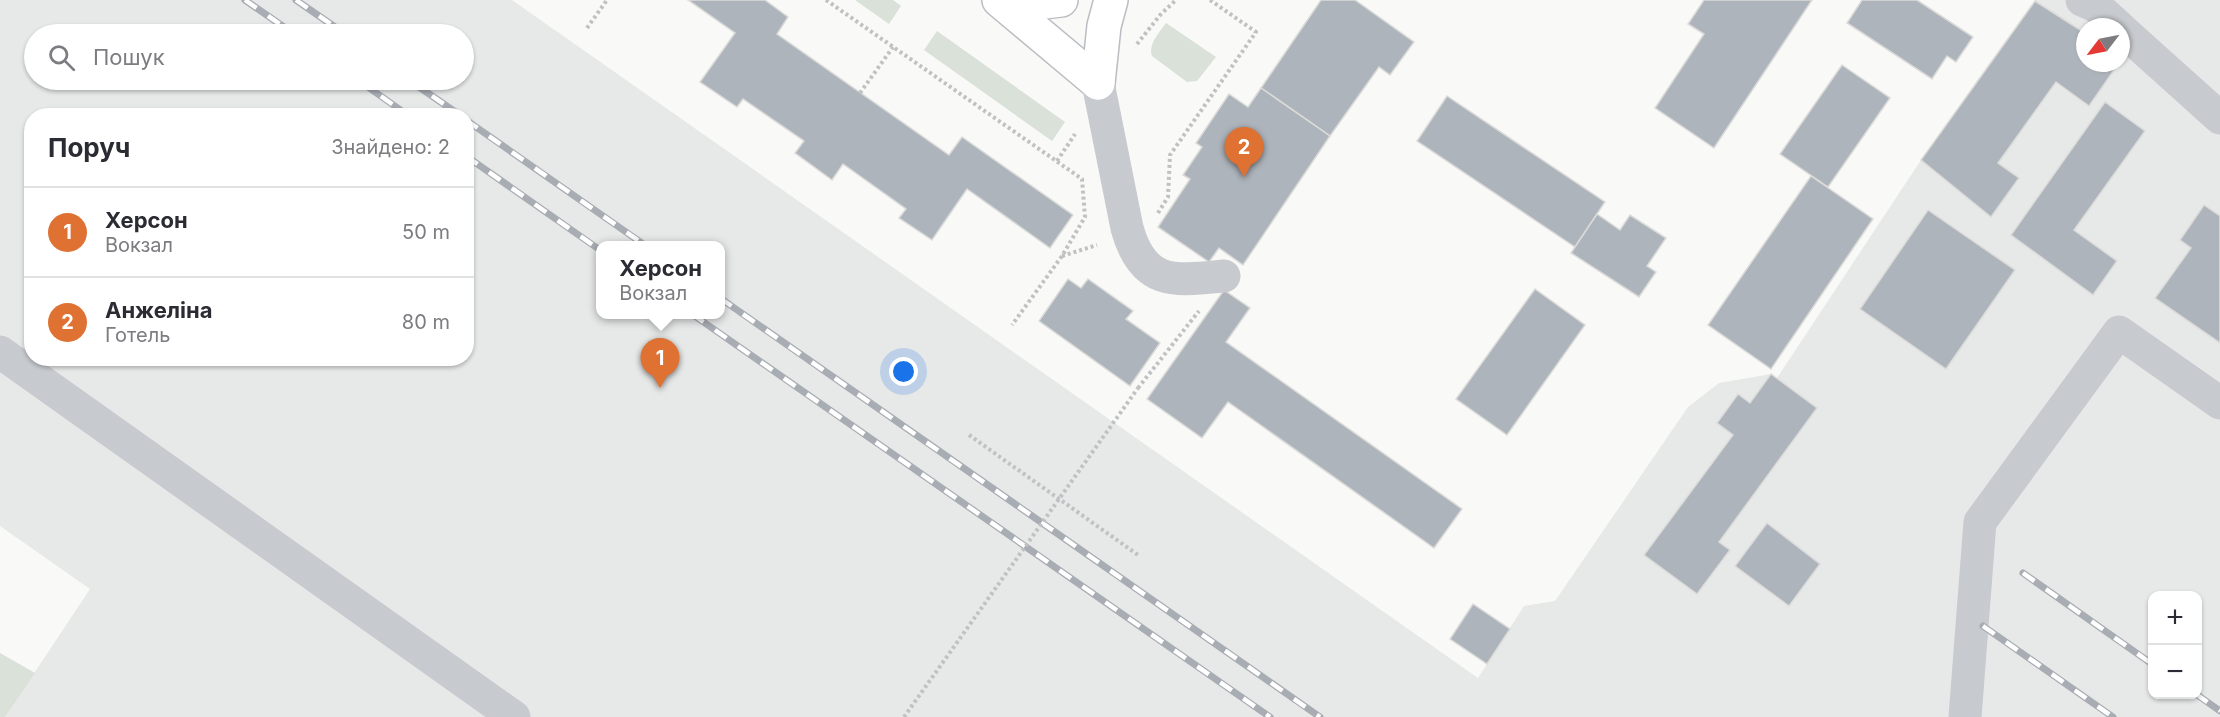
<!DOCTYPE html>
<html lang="uk">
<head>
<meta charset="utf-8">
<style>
	body { margin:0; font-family:Inter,sans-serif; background:#f7f7f7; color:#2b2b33 }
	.controls { position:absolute; right:18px; bottom:18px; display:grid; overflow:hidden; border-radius:12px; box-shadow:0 2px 4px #0004 }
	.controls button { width:54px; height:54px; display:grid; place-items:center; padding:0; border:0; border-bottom:2px solid #e1e1e2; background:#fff; color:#2b2b33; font:30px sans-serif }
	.compass { position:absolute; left:2076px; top:18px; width:54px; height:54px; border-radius:50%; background:#fff; box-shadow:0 2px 4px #0004; rotate:238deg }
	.you { position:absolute; left:904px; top:372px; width:21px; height:21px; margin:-15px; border:4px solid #fff; border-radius:50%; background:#1a73e8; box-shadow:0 0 0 9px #1a73e833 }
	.badge { display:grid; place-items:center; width:39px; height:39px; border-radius:50%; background:#df7132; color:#fff; font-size:20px; font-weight:700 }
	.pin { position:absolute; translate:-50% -50px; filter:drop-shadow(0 2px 3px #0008) }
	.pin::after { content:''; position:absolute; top:32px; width:21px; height:18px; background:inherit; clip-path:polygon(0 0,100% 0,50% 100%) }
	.popup { position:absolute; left:596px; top:241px; width:129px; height:78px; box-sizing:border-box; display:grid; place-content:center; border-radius:12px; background:#fff; filter:drop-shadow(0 2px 4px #0005); font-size:20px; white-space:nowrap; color:#7c7c81 }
	.popup b { font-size:22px; color:#2b2b33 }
	.popup::after { content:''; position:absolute; left:50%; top:100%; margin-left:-12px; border:12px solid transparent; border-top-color:#fff }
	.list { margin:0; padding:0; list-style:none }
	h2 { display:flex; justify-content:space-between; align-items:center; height:78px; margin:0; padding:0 24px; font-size:26px }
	h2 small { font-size:20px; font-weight:400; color:#7c7c81 }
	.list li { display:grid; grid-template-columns:39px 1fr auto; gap:18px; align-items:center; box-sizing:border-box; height:90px; padding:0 24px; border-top:2px solid #e1e1e2 }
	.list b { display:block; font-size:22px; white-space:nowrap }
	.list p { margin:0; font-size:20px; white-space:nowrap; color:#7c7c81 }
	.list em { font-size:20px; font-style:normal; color:#7c7c81 }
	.icon { flex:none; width:33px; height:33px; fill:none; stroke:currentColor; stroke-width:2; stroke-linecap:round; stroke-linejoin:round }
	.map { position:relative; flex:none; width:2220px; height:717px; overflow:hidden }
	.search { position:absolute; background:#fff; box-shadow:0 2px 4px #0004; left:24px; top:24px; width:450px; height:66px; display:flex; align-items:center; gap:15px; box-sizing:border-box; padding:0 21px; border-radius:33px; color:#7c7c81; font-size:22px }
	.panel { position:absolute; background:#fff; box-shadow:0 2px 4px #0004; left:24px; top:108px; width:450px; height:258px; border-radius:24px }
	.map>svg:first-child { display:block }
	.built { fill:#e7e8e8; fill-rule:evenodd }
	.green { fill:#dae1d8 }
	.building { fill:#aeb4bb; stroke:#dbdbd9; stroke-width:1.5 }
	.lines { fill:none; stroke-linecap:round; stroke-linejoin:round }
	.major-casing { stroke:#babdc2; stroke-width:36 }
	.path { stroke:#bfc1c3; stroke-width:4; stroke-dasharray:3 3; stroke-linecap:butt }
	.minor { stroke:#c7cace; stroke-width:33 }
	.major { stroke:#fff; stroke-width:33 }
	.rail-casing { stroke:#a8acb3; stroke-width:7 }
	.rail { stroke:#fff; stroke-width:4.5; stroke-dasharray:14; stroke-linecap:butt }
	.path-bridge { stroke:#bfc1c3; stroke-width:4; stroke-dasharray:3 3; stroke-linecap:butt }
</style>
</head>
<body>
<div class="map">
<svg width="2220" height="717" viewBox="0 0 2220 717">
	<rect width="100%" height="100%" fill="#f9f9f7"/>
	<path class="built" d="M0 0H512L1478 678 1524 606 1555 601 1688 407 1719 383 1771 374 1777 378 1921 160 2035 0H2220V717H5L90 589 0 526ZM2085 27H2121V63H2085ZM34 34H464V80H34ZM32 116H466V358H32ZM600 246H720V314H600ZM2152 596H2198V694H2152Z"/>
	<g class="green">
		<polygon points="855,0 893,0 901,6 889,24"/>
		<path d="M1166 23 1216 57 1197 81 1187 82 1152 56C1148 44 1159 33 1166 23Z"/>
		<polygon points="937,31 1065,122 1052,141 924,50"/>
		<polygon points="0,653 35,673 5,717 0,717"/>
	</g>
	<g class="building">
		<polygon points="688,0 765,0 788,17 777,34 949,155 962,137 1073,215 1050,248 967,189 932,240 899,218 906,209 843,164 832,180 795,153 804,141 743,99 737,107 700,82 735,33"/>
		<polygon points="1321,0 1355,0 1414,42 1390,75 1379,67 1330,136 1261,88"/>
		<polygon points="1704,0 1812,0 1714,148 1655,108 1704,34 1688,24"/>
		<polygon points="1862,0 1917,0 1973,37 1956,62 1947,56 1932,79 1847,23"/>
		<polygon points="2035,1 2085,33 2085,63 2119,63 2089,106 2056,82 1998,163 2019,178 1991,217 1921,160"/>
		<polygon points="1842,65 1890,98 1828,187 1780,154"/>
		<polygon points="1261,88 1330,136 1243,265 1219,248 1209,262 1158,227 1190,179 1183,175 1202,147 1196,143 1229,94 1248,107"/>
		<polygon points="1447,96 1605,202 1575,247 1417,141"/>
		<polygon points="2105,102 2145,131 2074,230 2117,261 2093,295 2011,235"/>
		<polygon points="1811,176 1873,219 1771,369 1708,325"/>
		<polygon points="2204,205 2220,216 2220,343 2155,298 2191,248 2180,240"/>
		<polygon points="1928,210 2015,270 1946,369 1860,309"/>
		<polygon points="1597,214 1620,230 1630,215 1666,238 1647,266 1656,272 1639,297 1571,253"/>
		<polygon points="1068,279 1081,288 1088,279 1133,311 1126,319 1160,343 1130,386 1039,321"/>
		<polygon points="1535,289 1585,325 1507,435 1456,399"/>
		<polygon points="1224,290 1250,308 1226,342 1462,509 1434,548 1228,402 1202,438 1147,399"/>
		<polygon points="1771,374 1817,408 1719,542 1730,550 1697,594 1644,555 1733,435 1717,423 1738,394 1750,403"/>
		<polygon points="1767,523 1820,564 1789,606 1735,566"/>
		<polygon points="1473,604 1510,629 1487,664 1450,639"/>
	</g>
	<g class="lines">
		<g class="major-casing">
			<g id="major">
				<polyline points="999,0 1098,83"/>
				<polyline points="1023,0 1036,3 1061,0"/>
				<polyline points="1098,83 1104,26 1111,0"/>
			</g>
		</g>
		<g class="path">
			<polyline points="826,0 1082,179 1085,217 1062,256 1012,325"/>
			<polyline points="587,28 607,0"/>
			<polyline points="1137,44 1161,14 1176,0"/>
			<polyline points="860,93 893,47"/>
			<polyline points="1057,161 1075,134"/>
			<polyline points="1158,213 1168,197 1170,155 1256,32 1210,0"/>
			<polyline points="1062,256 1097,245"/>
			<polyline points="1138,388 1199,311"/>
			<polyline points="969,435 1138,555"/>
		</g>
		<g class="minor">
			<polyline points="2082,0 2096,6 2119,27"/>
			<polyline points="2121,29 2220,118"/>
			<path d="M1098 83 1127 228C1143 286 1174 281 1224 276"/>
			<polyline points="0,352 514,717"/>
			<polyline points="1965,717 1980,522 2119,332 2220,403"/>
		</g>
		<use href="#major" class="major"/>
		<g class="rail-casing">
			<g id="rail">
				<polyline points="245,0 294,34"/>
				<polyline points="296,0 345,34"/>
				<polyline points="358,80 409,116"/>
				<polyline points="409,80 461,116"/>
				<polyline points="466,120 646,246"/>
				<polyline points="466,156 600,250"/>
				<polyline points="720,298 1320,717"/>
				<polyline points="692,314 1270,717"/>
				<polyline points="2023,573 2152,664"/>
				<polyline points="1983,626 2113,717"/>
				<polyline points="2196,694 2220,711"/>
			</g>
		</g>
		<use href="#rail" class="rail"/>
		<polyline class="path-bridge" points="904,717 1138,388"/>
	</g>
</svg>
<div class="controls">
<button>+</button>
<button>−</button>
</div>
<svg class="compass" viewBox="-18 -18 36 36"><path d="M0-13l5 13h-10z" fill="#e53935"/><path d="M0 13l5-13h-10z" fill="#7c7c81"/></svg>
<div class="you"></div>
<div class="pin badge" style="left:660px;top:388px">1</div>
<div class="popup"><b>Херсон</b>Вокзал</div>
<div class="pin badge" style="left:1244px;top:177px">2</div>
<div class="search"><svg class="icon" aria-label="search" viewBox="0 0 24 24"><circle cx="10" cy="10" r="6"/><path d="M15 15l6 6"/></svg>Пошук</div>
<section class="panel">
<h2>Поруч<small>Знайдено: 2</small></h2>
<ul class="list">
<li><span class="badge">1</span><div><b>Херсон</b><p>Вокзал</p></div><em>50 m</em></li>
<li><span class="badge">2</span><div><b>Анжеліна</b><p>Готель</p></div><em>80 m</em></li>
</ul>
</section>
</div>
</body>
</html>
